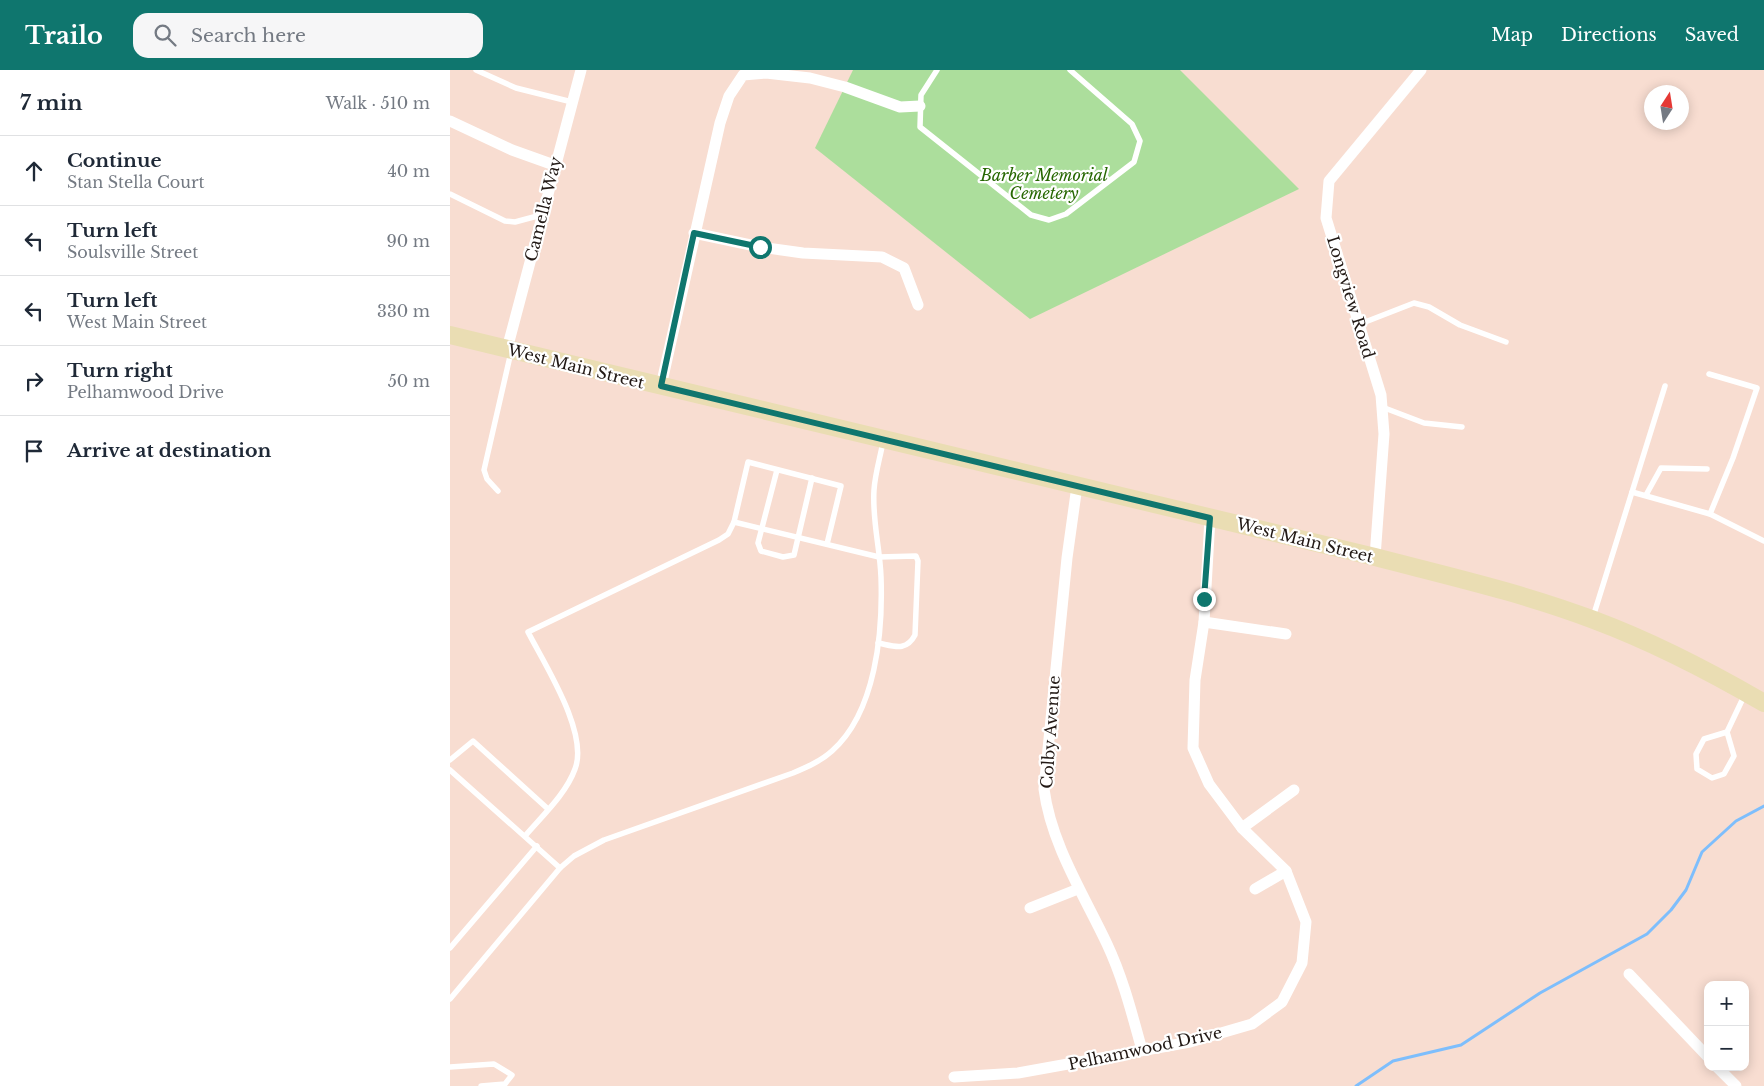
<!DOCTYPE html>
<html lang="en">
<head>
<meta charset="utf-8">
<style>
	body { margin:0; font-family:"Libre Baskerville",serif; background:#f6f6f7; color:#1f2937 }
	.controls { position:absolute; right:15px; bottom:15px; display:grid; overflow:hidden; border-radius:10px; box-shadow:0 2px 12px #0003 }
	.controls button { width:45px; height:45px; display:grid; place-items:center; padding:0; border:0; border-bottom:1px solid #e0e1e3; background:#fff; color:#1f2937; font:25px sans-serif }
	.compass { position:absolute; left:1194px; top:15px; width:45px; height:45px; border-radius:50%; background:#fff; box-shadow:0 2px 12px #0003; rotate:12deg }
	.stop { position:absolute; width:15px; height:15px; margin:-11px; border:4px solid #0f766e; border-radius:50%; background:#fff }
	.stop.end { background:#0f766e; border-color:#fff; box-shadow:0 1px 5px #0008 }
	.list { margin:0; padding:0; list-style:none }
	h2 { display:flex; justify-content:space-between; align-items:center; height:65px; margin:0; padding:0 20px; font-size:21px }
	h2 small { font-size:16px; font-weight:400; color:#747a83 }
	.list li { display:grid; grid-template-columns:32px 1fr auto; gap:15px; align-items:center; box-sizing:border-box; height:70px; padding:0 20px; border-top:1px solid #e0e1e3 }
	.list b { display:block; font-size:19px; white-space:nowrap }
	.list p { margin:0; font-size:16px; white-space:nowrap; color:#747a83 }
	.list em { font-size:16px; font-style:normal; color:#747a83 }
	.icon { flex:none; width:28px; height:28px; fill:none; stroke:currentColor; stroke-width:2; stroke-linecap:round; stroke-linejoin:round }
	.map { position:relative; flex:none; width:1314px; height:1016px; overflow:hidden }
	header { display:flex; align-items:center; gap:30px; box-sizing:border-box; height:70px; padding:0 25px; background:#0f766e; color:#fff }
	header strong { font-size:24px }
	nav { display:flex; gap:28px; margin-inline-start:auto; font-size:18px }
	.search { width:350px; height:45px; background:#f6f6f7; display:flex; align-items:center; gap:12px; box-sizing:border-box; padding:0 18px; border-radius:15px; color:#747a83; font-size:19px }
	main { display:flex }
	aside { flex:1; background:#fff }
	.map>svg:first-child { display:block }
	.green { fill:#acde9c }
	.lines { fill:none; stroke-linecap:round; stroke-linejoin:round }
	.stream { stroke:#7ebefc; stroke-width:3 }
	.lane { stroke:#fff; stroke-width:5.5 }
	.street { stroke:#fff; stroke-width:11 }
	.primary { stroke:#eaddb3; stroke-width:18 }
	.route { stroke:#0f766e; stroke-width:6 }
	.labels { text-anchor:middle; stroke-width:4.5; stroke-linejoin:round; paint-order:stroke }
	.park-label { font-size:16px; font-style:italic; fill:#266701; stroke:#fff }
	.street-label { font-size:16px; fill:#221915; stroke:#fff }
</style>
</head>
<body>
<header>
<strong>Trailo</strong>
<div class="search"><svg class="icon" aria-label="search" viewBox="0 0 24 24"><circle cx="10" cy="10" r="6"/><path d="M15 15l6 6"/></svg>Search here</div>
<nav><a>Map</a><a>Directions</a><a>Saved</a></nav>
</header>
<main>
<aside>
<h2>7 min<small>Walk · 510 m</small></h2>
<ul class="list">
<li><svg class="icon" aria-label="ahead" viewBox="0 0 24 24"><path d="M12 20V5M6 11l6-6 6 6"/></svg><div><b>Continue</b><p>Stan Stella Court</p></div><em>40 m</em></li>
<li><svg class="icon" aria-label="left" viewBox="0 0 24 24"><path d="M17 20v-9H6M10 6l-5 5 5 5"/></svg><div><b>Turn left</b><p>Soulsville Street</p></div><em>90 m</em></li>
<li><svg class="icon" aria-label="left" viewBox="0 0 24 24"><path d="M17 20v-9H6M10 6l-5 5 5 5"/></svg><div><b>Turn left</b><p>West Main Street</p></div><em>330 m</em></li>
<li><svg class="icon" aria-label="right" viewBox="0 0 24 24"><path d="M7 20v-9h11M14 6l5 5-5 5"/></svg><div><b>Turn right</b><p>Pelhamwood Drive</p></div><em>50 m</em></li>
<li><svg class="icon" aria-label="arrive" viewBox="0 0 24 24"><path d="M6 21V4h12l-3 4 3 4H6"/></svg><div><b>Arrive at destination</b></div></li>
</ul>
</aside>
<div class="map">
<svg width="1314" height="1016" viewBox="0 0 1314 1016">
	<rect width="100%" height="100%" fill="#f8ddd1"/>
	<polygon class="green" points="403,0 730,0 849,119 580,249 365,78"/>
	<g class="lines">
		<polyline class="stream" points="906,1016 943,991 1011,975 1090,923 1197,864 1221,840 1236,820 1252,782 1286,751 1314,736"/>
		<g class="lane">
			<polyline points="26,0 66,18 122,32"/>
			<polyline points="487,0 471,25 470,57 581,145 599,150 616,144 684,92 690,71 682,54 620,0"/>
			<polyline points="0,124 55,151 65,152 91,145"/>
			<polyline points="910,254 964,233 979,237 1010,255 1056,272"/>
			<polyline points="1259,304 1307,318 1283,388 1260,444"/>
			<polyline points="932,337 974,353 1012,357"/>
			<polyline points="327,400 308,473 311,481 333,487 344,485 362,408"/>
			<polyline points="48,421 37,409 34,400 61,282"/>
			<polyline points="1182,422 1215,316"/>
			<polyline points="1196,425 1211,398 1257,399"/>
			<polyline points="284,452 298,392 391,416 377,474"/>
			<polyline points="1143,547 1182,422 1260,444 1314,471"/>
			<polyline points="1277,662 1284,686 1274,704 1262,708 1247,699 1246,684 1254,669 1277,662 1295,624"/>
			<polyline points="0,690 23,671 98,739"/>
			<polyline points="0,700 110,798"/>
			<path d="M75 766C92 746 116 724 125 699 139 663 95 595 78 562L269 470 278 464 284 452 429 487 466 486 468 491 465 565C456 582 444 576 428 573"/>
			<polyline points="0,878 87,776"/>
			<path d="M0 929 110 798 124 786 154 770 343 703C357 697 371 691 382 681 426 642 433 562 431 507 430 478 422 450 424 420 425 404 430 388 433 372"/>
			<polyline points="0,997 44,994 62,1005 55,1014 31,1016"/>
		</g>
		<g class="street">
			<polyline points="0,51 62,80 104,95"/>
			<polyline points="244,163 310,177 353,183 432,187 454,198 468,235"/>
			<polyline points="57,279 131,0"/>
			<polyline points="211,316 270,53 279,26 293,5 316,3 360,8 395,17 450,37 470,36"/>
			<path d="M627 416 617 488 594 719C601 774 634 825 657 874 673 908 682 944 692 980"/>
			<polyline points="925,487 934,364 931,325 876,148 879,111 971,0"/>
			<polyline points="754,552 836,564"/>
			<polyline points="792,758 844,720"/>
			<polyline points="805,819 836,801"/>
			<polyline points="580,838 628,819"/>
			<polyline points="1179,904 1258,987"/>
			<polyline points="1267,997 1286,1016"/>
			<polyline points="504,1007 568,1003 740,972 802,954 832,932 852,893 856,852 836,801 792,758 759,714 743,678 745,610 754,552 760,448"/>
		</g>
		<path class="primary" d="M0 265 925 487C998 506 1073 523 1144 550 1203 572 1259 601 1314 633"/>
	</g>
	<g class="lines">
		<polyline class="route" points="310,177 244,163 211,316 760,448 754,529"/>
	</g>
	<g class="labels">
		<g class="park-label">
			<text x="594" y="111">Barber Memorial<tspan x="594" dy="18">Cemetery</tspan></text>
		</g>
		<g class="street-label">
			<text transform="translate(93 139) rotate(-76)" y="6">Camella Way</text>
			<text transform="translate(901 227) rotate(73)" y="6">Longview Road</text>
			<text transform="translate(126 296) rotate(14)" y="6">West Main Street</text>
			<text transform="translate(855 470) rotate(14)" y="6">West Main Street</text>
			<text transform="translate(600 662) rotate(-86)" y="6">Colby Avenue</text>
			<text transform="translate(695 978) rotate(-12)" y="6">Pelhamwood Drive</text>
		</g>
	</g>
</svg>
<div class="controls">
<button>+</button>
<button>−</button>
</div>
<svg class="compass" viewBox="-18 -18 36 36"><path d="M0-13l5 13h-10z" fill="#e53935"/><path d="M0 13l5-13h-10z" fill="#747a83"/></svg>
<div class="stop" style="left:310px;top:177px"></div>
<div class="stop end" style="left:754px;top:529px"></div>
</div>
</main>
</body>
</html>
